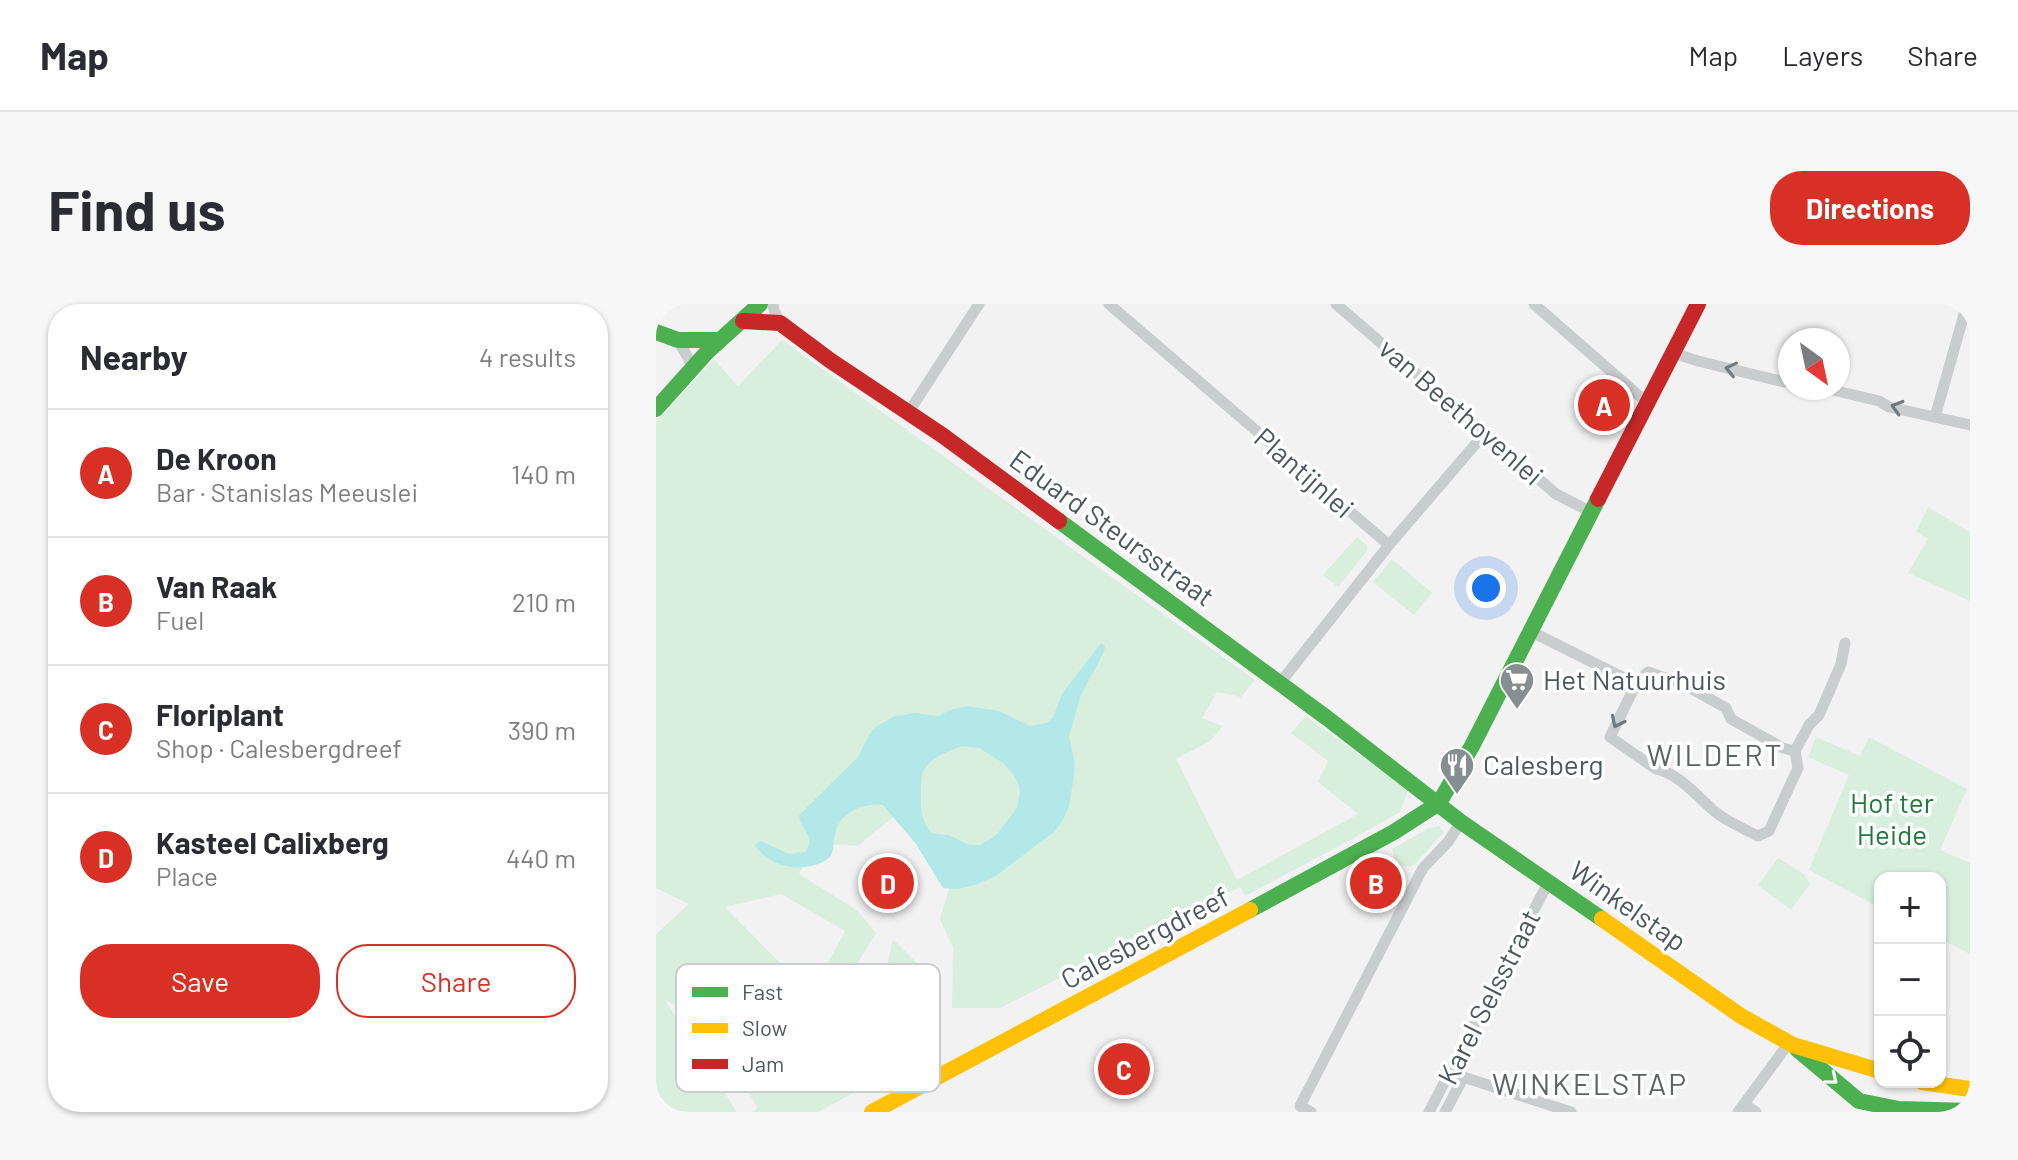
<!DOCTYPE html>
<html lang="en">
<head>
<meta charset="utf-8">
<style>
	body { margin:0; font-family:Barlow,sans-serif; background:#f7f7f7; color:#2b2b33 }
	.controls { position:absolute; right:24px; bottom:24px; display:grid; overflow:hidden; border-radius:16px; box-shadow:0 2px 6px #0004 }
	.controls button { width:72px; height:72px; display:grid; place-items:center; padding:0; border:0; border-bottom:2px solid #e1e1e2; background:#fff; color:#2b2b33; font:40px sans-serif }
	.compass { position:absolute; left:1122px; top:24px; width:72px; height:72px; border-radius:50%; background:#fff; box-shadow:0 2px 6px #0004; rotate:147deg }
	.you { position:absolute; left:830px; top:284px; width:28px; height:28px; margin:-20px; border:6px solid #fff; border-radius:50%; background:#1a73e8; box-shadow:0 0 0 12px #1a73e833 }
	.badge { display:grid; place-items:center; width:52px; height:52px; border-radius:50%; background:#d93025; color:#fff; font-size:26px; font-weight:700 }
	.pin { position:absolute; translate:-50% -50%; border:4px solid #fff; box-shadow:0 2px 8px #0006 }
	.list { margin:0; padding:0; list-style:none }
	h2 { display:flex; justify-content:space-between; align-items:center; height:104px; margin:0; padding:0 32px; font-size:34px }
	h2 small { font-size:26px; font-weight:400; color:#7c7c81 }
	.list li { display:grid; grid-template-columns:52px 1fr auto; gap:24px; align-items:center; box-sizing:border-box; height:128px; padding:0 32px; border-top:2px solid #e1e1e2 }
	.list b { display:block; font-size:30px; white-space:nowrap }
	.list p { margin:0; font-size:26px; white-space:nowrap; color:#7c7c81 }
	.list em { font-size:26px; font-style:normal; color:#7c7c81 }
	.actions { display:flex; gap:16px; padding:24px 32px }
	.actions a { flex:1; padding:18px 0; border:2px solid #d93025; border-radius:32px; text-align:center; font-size:28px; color:#d93025 }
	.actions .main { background:#d93025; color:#fff }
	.icon { flex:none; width:44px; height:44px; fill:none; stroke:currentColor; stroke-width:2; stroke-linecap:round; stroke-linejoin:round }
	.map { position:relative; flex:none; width:1314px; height:808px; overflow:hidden; border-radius:32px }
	header { display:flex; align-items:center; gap:48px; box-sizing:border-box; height:112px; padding:0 40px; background:#fff; border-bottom:2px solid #e1e1e2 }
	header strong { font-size:38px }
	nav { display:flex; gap:44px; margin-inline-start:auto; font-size:28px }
	.intro { display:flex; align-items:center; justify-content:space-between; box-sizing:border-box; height:192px; padding:0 48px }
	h1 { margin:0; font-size:56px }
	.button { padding:20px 36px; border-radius:32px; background:#d93025; color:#fff; font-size:28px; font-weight:700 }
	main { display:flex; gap:48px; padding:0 48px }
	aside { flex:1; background:#fff; border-radius:32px; box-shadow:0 2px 6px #0004 }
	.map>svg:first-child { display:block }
	.green { fill:#d9efdd; fill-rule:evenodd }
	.water { fill:#b2e8e8; fill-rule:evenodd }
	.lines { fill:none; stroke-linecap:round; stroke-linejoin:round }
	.street { stroke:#cacdcd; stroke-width:11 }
	.fast { stroke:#4caf50; stroke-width:16 }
	.slow { stroke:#ffc107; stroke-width:16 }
	.jam { stroke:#c62828; stroke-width:16 }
	.oneway { stroke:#717b7f }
	.oneway2 { stroke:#f6fbf6 }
	.labels { text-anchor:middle; stroke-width:7; stroke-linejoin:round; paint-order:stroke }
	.street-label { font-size:28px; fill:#4b585d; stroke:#fff }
	.poi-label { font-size:28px; fill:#4b585d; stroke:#fff; text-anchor:start }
	.park-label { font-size:28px; fill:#21793b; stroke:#fff }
	.neighbourhood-label { font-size:30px; letter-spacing:2px; fill:#5e6365; stroke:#fff }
	.key { fill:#fff; stroke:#c9cdce; stroke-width:2 }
	.key-label { font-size:22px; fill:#4b585d }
</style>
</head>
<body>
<header>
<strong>Map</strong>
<nav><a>Map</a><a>Layers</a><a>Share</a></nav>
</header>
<div class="intro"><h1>Find us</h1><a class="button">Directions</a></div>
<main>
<aside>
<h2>Nearby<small>4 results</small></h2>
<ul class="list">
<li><span class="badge">A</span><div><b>De Kroon</b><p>Bar · Stanislas Meeuslei</p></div><em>140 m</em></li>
<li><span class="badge">B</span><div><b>Van Raak</b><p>Fuel</p></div><em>210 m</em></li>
<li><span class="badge">C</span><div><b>Floriplant</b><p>Shop · Calesbergdreef</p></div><em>390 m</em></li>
<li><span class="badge">D</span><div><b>Kasteel Calixberg</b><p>Place</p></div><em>440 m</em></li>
</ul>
<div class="actions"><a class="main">Save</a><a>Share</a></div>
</aside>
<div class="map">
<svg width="1314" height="808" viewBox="0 0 1314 808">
	<rect width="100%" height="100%" fill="#f2f2f2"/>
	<g class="green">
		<path d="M126 36 599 376 585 393 561 388 546 414 567 422 554 437 520 455 581 576 702 510 662 478 672 457 635 429 650 412 752 486 744 508 698 534 589 592 584 583 344 704H296L297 644 284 615 296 575 248 504 202 542 161 539 143 570 202 607 220 629 181 693 170 717 186 742 212 744 237 635 263 661 259 705 279 730 246 763 162 808H96L101 804 75 754 97 740 9 696 81 808H0V630L33 600 0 584V118L58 55 82 82ZM125 590 189 627 159 683 122 657 69 603Z"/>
		<polygon points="1272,203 1314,228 1314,297 1252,269 1272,235 1260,227"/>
		<polygon points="701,233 711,242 711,247 682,283 667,271"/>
		<polygon points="736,255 776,289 758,311 717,278"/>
		<polygon points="1160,433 1204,452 1213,433 1311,485 1284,546 1314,559 1314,650 1284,635 1284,574 1224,574 1224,604 1153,566 1193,471 1152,453"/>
		<polygon points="783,522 788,528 757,562 741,562 736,545 773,524"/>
		<polygon points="1122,554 1148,570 1154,580 1135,606 1102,581"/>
	</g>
	<path class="water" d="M445 339 449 342 448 348 425 391 413 432 419 459 418 472 413 502 408 514 399 527 340 572 319 581 301 585 287 584 260 540 227 501C210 499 191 505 182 521 177 530 179 542 175 552 155 571 113 565 99 541L101 539 105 537 133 550 149 548C161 533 144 526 143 511L202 453 214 429 221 422 239 412 259 409 282 412 294 406 311 402 343 407 374 422 391 419 397 413 406 390ZM306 442 323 444 347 459 353 465 360 475 364 486 361 504 341 530 325 541H314L292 531 275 529C266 516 264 506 265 492 265 484 264 472 268 466 275 453 293 447 306 442Z"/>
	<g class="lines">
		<g class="street">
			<polyline points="117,0 118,6 124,19"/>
			<polyline points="453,0 733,241 829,129"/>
			<polyline points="680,0 900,190 935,208"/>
			<polyline points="878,0 982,91 993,98"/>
			<polyline points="22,36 37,63"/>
			<polyline points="1017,49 1042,57 1128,78 1134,77"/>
			<polyline points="1168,84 1223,97 1233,103 1314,121"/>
			<polyline points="252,109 323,0"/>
			<polyline points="1279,113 1311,0"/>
			<path d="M874 327 980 380 954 433 1000 465C1022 469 1040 491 1057 506 1069 517 1087 524 1102 532L1113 527 1142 464 1139 447 1127 444 1075 415 1070 404 1029 381 992 368 980 380"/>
			<polyline points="624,379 733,241"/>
			<polyline points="1139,447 1153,421 1163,411 1185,360 1189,339"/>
			<polyline points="795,769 915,808"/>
			<polyline points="1088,800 1100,808"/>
			<polyline points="655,808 644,802 767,564 792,538 805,518"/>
			<polyline points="773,808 892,579"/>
			<polyline points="789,808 807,774"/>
			<polyline points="1082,808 1133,739"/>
		</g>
		<g class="fast">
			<polyline points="0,28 22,36 64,36"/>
			<polyline points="0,105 52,47 104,0"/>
			<polyline points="403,217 671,414 805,518 946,615"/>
			<polyline points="594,606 738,528 783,499 816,442 942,195"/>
			<polyline points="1141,745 1203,797 1243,805 1314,807"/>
		</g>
		<g class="slow">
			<polyline points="946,615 1085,712 1137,741 1224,767"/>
			<polyline points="1266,778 1314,785"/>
			<polyline points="216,808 594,606"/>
		</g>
		<g class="jam">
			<polyline points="87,17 124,19 175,57 286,131 403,217"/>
			<polyline points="942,195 1042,0"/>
		</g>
	</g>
	<defs><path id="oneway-chevron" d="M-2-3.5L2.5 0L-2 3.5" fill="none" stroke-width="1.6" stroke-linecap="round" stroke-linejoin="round" transform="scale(2)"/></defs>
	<g class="oneway">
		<use href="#oneway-chevron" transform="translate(1075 65) rotate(-167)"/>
		<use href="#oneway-chevron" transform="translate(1241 103) rotate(-163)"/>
		<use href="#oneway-chevron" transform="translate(961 418) rotate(116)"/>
	</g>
	<use class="oneway2" href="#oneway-chevron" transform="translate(1176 775) rotate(39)"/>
	<defs>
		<g id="supermarket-pin" transform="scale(1.8)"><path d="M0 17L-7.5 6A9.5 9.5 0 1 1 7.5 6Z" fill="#858e91" stroke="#fff"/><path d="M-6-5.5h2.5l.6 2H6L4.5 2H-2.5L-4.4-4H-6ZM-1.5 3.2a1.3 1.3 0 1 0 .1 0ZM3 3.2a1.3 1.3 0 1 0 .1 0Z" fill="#fff"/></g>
		<g id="restaurant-pin" transform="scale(1.8)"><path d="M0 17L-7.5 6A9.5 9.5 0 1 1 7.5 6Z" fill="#858e91" stroke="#fff"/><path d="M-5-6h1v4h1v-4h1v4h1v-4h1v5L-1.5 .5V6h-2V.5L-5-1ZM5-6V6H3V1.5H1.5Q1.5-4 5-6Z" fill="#fff"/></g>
	</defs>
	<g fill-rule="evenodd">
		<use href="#supermarket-pin" x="861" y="376"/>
		<use href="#restaurant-pin" x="801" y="461"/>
	</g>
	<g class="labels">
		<g class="street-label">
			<text transform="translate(805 108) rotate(41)" y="10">van Beethovenlei</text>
			<text transform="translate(648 169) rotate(41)" y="10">Plantijnlei</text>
			<text transform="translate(456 224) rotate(36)" y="10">Eduard Steursstraat</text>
			<text transform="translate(972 602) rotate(35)" y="10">Winkelstap</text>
			<text transform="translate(489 634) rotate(-28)" y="10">Calesbergdreef</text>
			<text transform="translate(833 693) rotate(-63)" y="10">Karel Selsstraat</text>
		</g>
		<g class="poi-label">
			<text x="887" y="386">Het Natuurhuis</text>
			<text x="827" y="471">Calesberg</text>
		</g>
		<g class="park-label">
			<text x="1236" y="509">Hof ter<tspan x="1236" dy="32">Heide</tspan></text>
		</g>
		<g class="neighbourhood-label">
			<text x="1059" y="462">WILDERT</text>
			<text x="934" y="791">WINKELSTAP</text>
		</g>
	</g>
	<rect x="20" y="660" width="264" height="128" rx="12" class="key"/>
	<rect x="36" y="683" width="36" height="10" fill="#4caf50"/>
	<rect x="36" y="719" width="36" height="10" fill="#ffc107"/>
	<rect x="36" y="755" width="36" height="10" fill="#c62828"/>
	<g class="key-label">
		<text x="86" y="696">Fast</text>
		<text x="86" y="732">Slow</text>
		<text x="86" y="768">Jam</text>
	</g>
</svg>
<div class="controls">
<button>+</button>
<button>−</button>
<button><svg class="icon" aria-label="locate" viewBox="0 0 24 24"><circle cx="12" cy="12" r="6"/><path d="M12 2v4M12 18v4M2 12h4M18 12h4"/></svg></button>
</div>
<svg class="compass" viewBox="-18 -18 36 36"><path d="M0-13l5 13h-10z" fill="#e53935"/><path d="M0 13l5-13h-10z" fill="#7c7c81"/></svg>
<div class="you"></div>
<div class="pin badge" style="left:948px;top:101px">A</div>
<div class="pin badge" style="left:720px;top:579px">B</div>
<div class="pin badge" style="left:468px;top:765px">C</div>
<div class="pin badge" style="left:232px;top:579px">D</div>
</div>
</main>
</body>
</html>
